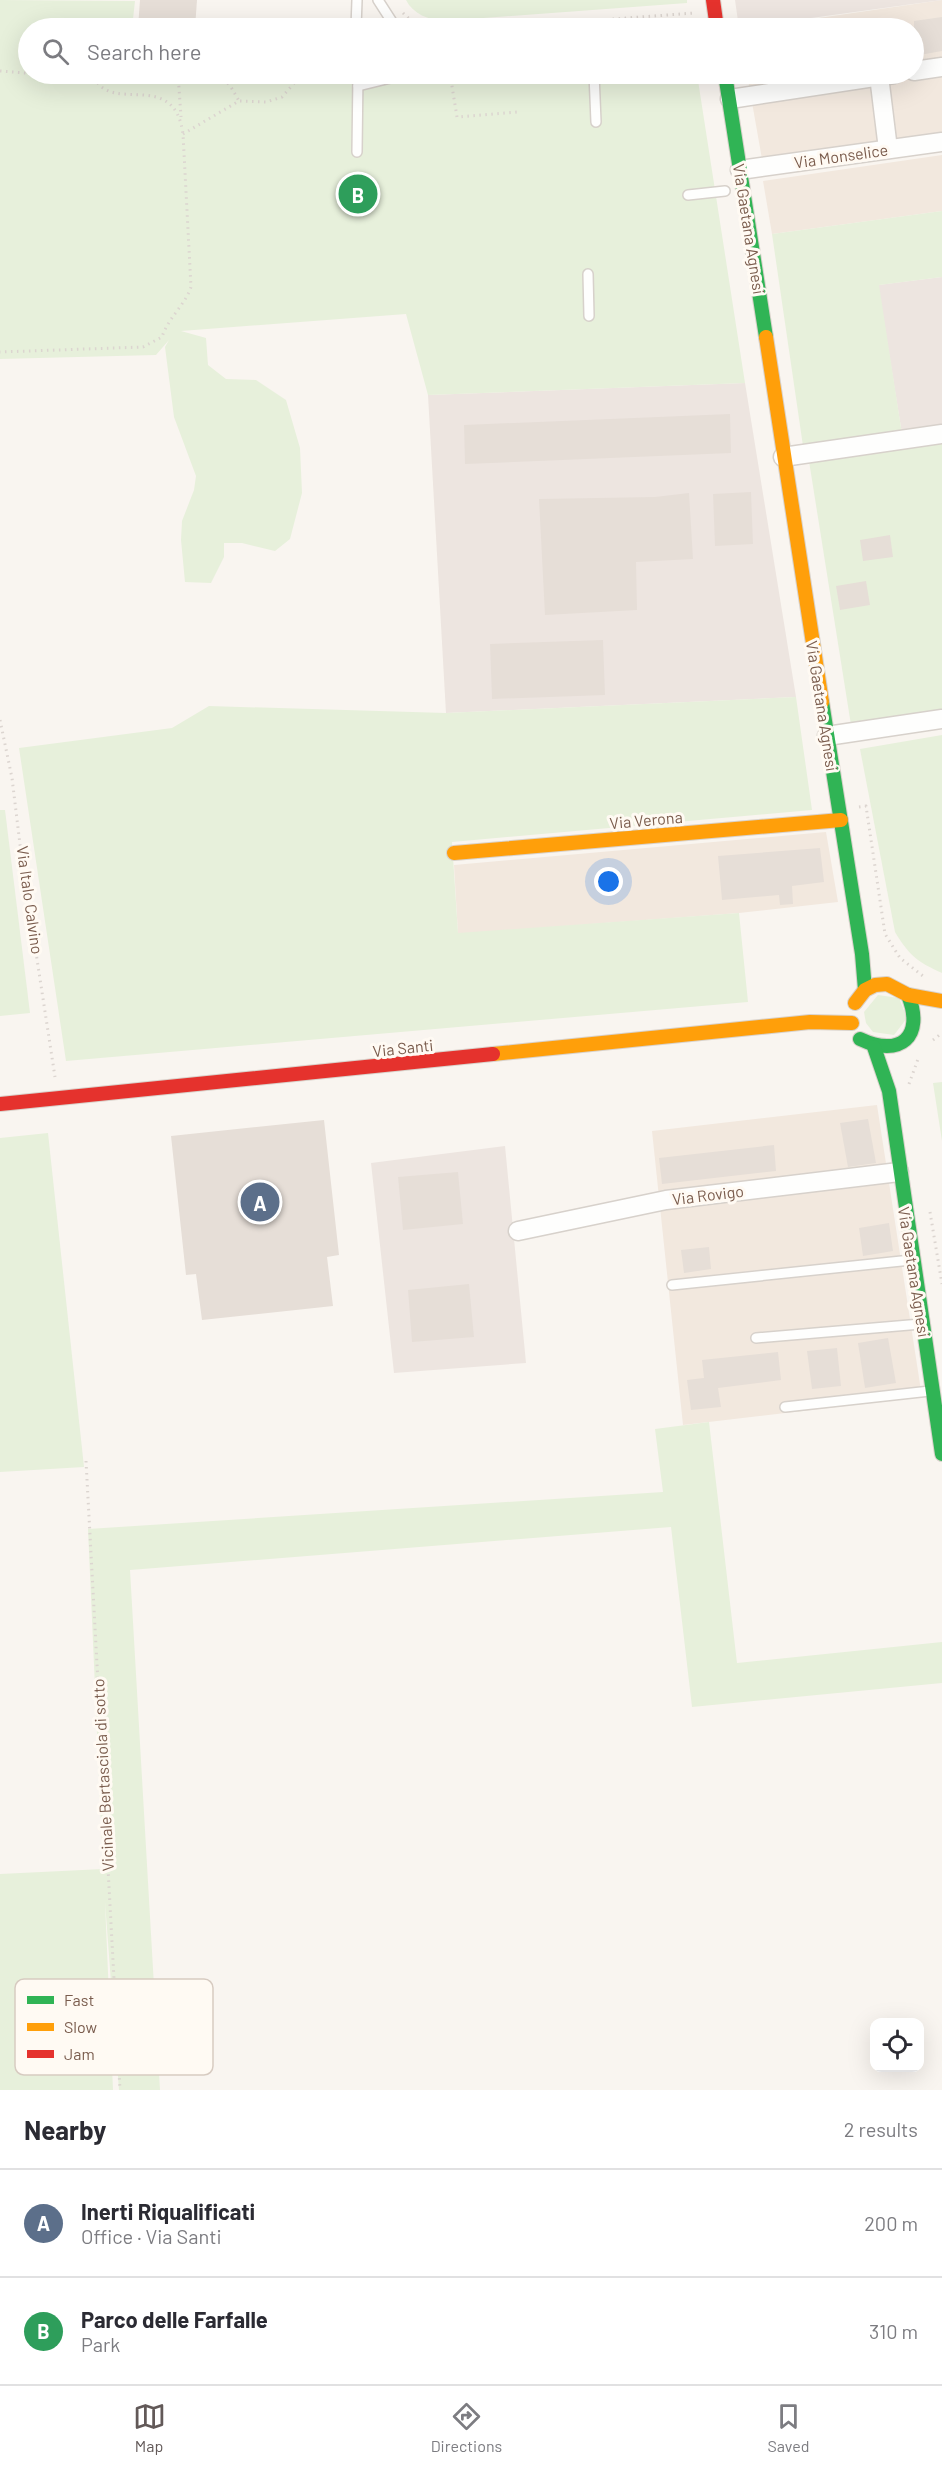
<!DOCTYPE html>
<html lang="en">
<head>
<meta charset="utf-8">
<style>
	body { margin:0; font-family:Barlow,sans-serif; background:#f7f7f7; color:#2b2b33 }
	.controls { position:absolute; right:18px; bottom:18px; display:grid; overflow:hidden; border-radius:12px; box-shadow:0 6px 24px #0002 }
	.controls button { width:54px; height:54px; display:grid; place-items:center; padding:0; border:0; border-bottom:2px solid #e1e1e2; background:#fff; color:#2b2b33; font:30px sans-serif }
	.you { position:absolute; left:609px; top:882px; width:21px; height:21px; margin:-15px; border:4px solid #fff; border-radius:50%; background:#1a73e8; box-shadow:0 0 0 9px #1a73e833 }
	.badge { display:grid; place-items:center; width:39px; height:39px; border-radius:50%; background:#625958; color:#fff; font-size:20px; font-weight:700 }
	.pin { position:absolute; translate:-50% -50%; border:3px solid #fff; box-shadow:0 2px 6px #0006 }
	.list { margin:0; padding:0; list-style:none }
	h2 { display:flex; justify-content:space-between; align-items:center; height:78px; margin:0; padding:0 24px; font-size:26px }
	h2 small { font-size:20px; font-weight:400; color:#7c7c81 }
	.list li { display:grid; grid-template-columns:39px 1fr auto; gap:18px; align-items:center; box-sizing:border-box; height:108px; padding:0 24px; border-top:2px solid #e1e1e2 }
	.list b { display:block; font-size:22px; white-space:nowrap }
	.list p { margin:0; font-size:20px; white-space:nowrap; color:#7c7c81 }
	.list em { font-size:20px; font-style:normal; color:#7c7c81 }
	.icon { flex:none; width:33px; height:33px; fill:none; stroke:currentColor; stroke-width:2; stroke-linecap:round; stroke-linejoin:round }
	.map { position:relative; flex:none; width:942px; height:2090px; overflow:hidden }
	.search { position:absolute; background:#fff; box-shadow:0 6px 24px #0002; left:18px; right:18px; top:18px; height:66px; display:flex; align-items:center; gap:15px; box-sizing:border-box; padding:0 21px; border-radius:33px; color:#7c7c81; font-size:22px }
	.sheet { height:294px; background:#fff }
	nav { display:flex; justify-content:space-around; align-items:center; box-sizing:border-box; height:84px; border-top:2px solid #e1e1e2; background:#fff; font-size:16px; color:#7c7c81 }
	nav a { display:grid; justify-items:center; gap:3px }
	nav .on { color:#625958 }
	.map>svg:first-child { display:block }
	.residential { fill:#f2e8de }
	.industrial { fill:#ede5e0 }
	.green { fill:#e7f0db }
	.building { fill:#e6ded7 }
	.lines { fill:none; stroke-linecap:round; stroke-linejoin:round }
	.lane-casing { stroke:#d7d1cb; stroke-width:12 }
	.street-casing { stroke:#d7d1cb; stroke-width:21 }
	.fast-casing { stroke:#d9d2cb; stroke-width:16 }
	.slow-casing { stroke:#d9d2cb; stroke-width:16 }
	.jam-casing { stroke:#d9d2cb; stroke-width:16 }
	.path { stroke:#dcd5d0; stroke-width:3; stroke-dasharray:1.5 4.5; stroke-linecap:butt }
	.lane { stroke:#fefefd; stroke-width:9 }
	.street { stroke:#fefefd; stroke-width:18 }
	.fast { stroke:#30b455; stroke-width:14 }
	.slow { stroke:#ff9f0a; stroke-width:14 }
	.jam { stroke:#e5322d; stroke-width:14 }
	.labels { text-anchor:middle; stroke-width:6; stroke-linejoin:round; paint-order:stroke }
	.street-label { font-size:16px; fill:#7a5c4d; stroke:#fffaf3 }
	.key { fill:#fffaf3; stroke:#d7cbc1; stroke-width:1.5 }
	.key-label { font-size:16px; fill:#7a5c4d }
</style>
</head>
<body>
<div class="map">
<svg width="942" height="2090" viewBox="0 0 942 2090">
	<rect width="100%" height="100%" fill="#f9f5f0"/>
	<g class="residential">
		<polygon points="942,0 942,133 762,159 747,74 914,74 914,28 750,28"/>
		<polygon points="942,155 942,211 772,234 763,181"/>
		<polygon points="826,832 838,902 739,913 458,934 454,865"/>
		<polygon points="877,1105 922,1397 683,1425 652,1131"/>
	</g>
	<g class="industrial">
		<polygon points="735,0 942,0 739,28"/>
		<polygon points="942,277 942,428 902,434 878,285"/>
		<polygon points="745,383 796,697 446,713 428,395"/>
		<polygon points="505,1146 526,1363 394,1373 371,1163"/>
	</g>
	<g class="green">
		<polygon points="0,0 135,1 132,28 28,28 28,74 697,74 745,383 428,395 406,314 181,331 206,338 208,365 226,379 256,380 286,400 300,448 302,493 290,539 275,551 242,543 224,543 224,557 211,583 185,582 181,540 182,521 194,490 196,476 174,417 165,347 169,340 156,355 0,359"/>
		<path d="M406 0H687V3L443 21C429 20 413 14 406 0Z"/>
		<polygon points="942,211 942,277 879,285 902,434 803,446 772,234"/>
		<polygon points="942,441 942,710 851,725 809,461"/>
		<polygon points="796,697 812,810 452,842 458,933 739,913 748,1002 66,1061 19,748 172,728 209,706 446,713"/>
		<path d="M942 735V973C917 962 909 955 895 932L860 749Z"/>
		<polygon points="0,810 5,810 30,1013 0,1016"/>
		<polygon points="878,995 899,998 907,1018 894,1035 873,1032 866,1023 864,1012"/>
		<polygon points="942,1082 942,1141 933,1083"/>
		<polygon points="48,1133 84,1467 0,1472 0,1138"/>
		<polygon points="709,1422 737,1663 942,1642 942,1683 692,1707 671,1527 130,1570 160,2090 119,2090 105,1902 113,2090 0,2090 0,1874 103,1869 88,1529 663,1492 655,1429"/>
	</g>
	<g class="building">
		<polygon points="140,0 197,0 195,28 138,28"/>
		<polygon points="942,17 942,51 914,56 914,21"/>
		<polygon points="730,414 731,453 465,464 464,425"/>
		<polygon points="751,492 753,544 715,546 713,494"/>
		<polygon points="689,493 693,559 636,562 637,610 545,615 539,499 655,497"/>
		<polygon points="890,535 893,557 863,561 860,540"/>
		<polygon points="866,581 870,605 840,610 836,586"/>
		<polygon points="603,640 605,695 492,699 490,644"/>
		<polygon points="820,848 824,882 792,886 793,904 780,905 779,895 722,900 718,856"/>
		<polygon points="868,1119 876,1163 848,1167 840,1123"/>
		<polygon points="324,1120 339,1255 327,1257 333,1306 202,1320 196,1274 186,1275 171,1136"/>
		<polygon points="774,1145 776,1171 662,1184 659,1158"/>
		<polygon points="458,1172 463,1224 403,1230 398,1177"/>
		<polygon points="889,1223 893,1251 863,1256 859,1228"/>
		<polygon points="709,1247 711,1269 684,1273 681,1250"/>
		<polygon points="469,1284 474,1337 412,1342 408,1290"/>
		<polygon points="888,1338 896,1383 865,1388 858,1343"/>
		<polygon points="837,1348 841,1386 812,1389 807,1351"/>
		<polygon points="778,1352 781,1380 718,1388 721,1407 691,1410 687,1380 704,1378 702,1360"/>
	</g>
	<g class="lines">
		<g class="lane-casing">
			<g id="lane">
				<polyline points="378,0 396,28"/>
				<polyline points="356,28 357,0"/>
				<polyline points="594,74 596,122"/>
				<polyline points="358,86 407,74"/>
				<polyline points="357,152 358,74"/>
				<polyline points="688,195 725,191"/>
				<polyline points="588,274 589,316"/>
				<polyline points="672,1285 911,1260"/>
				<polyline points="756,1338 921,1324"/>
				<polyline points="785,1407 930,1391"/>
			</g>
		</g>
		<g class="street-casing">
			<g id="street">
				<polyline points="914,71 942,67"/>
				<polyline points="879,76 888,149"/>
				<polyline points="730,99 894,74"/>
				<polyline points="740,170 942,142"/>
				<polyline points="783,457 942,434"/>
				<polyline points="827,736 942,719"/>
				<polyline points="518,1231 666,1200 899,1172"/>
			</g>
		</g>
		<g class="fast-casing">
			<g id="fast">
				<polyline points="725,74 766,337"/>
				<polyline points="822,702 862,954 865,990"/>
				<path d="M860 1039C900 1058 925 1037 908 995"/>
				<polyline points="874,1047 889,1091 942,1454"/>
			</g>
		</g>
		<g class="slow-casing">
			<g id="slow">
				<polyline points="766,337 822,702"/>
				<polyline points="454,853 841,820"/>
				<polyline points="855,1003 865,990 875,985 887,984 908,995 942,1001"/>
				<polyline points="493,1054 810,1022 852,1023"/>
			</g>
		</g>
		<g class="jam-casing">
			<g id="jam">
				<polyline points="713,0 717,28"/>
				<polyline points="0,1104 493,1054"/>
			</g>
		</g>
		<g class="path">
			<polyline points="403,13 419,28"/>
			<polyline points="493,28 694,13"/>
			<path d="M0 71 76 77 94 76C110 116 174 67 183 134L191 287C185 305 168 318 162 337L143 347 0 352"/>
			<polyline points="178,74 181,117"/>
			<polyline points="220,74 231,87 239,101"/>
			<polyline points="450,74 457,117 518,112"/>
			<polyline points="94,76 133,76 139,74"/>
			<polyline points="183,134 239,101 266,102 282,97 302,74"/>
			<polyline points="0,720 12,778 22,861 55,1077"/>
			<polyline points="859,807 866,806 885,934 900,958 923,976"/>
			<polyline points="933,1040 942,1033"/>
			<polyline points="909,1084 918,1059"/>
			<polyline points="930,1212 942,1284"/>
			<polyline points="86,1461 120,2090"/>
		</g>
		<use href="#lane" class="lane"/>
		<use href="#street" class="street"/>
		<use href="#fast" class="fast"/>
		<use href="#slow" class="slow"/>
		<use href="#jam" class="jam"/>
	</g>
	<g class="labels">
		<g class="street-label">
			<text transform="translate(841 156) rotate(-8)" y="6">Via Monselice</text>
			<text transform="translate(749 229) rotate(81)" y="6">Via Gaetana Agnesi</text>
			<text transform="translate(822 706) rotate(81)" y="6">Via Gaetana Agnesi</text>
			<text transform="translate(646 820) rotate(-5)" y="6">Via Verona</text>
			<text transform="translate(30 900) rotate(82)" y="6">Via Italo Calvino</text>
			<text transform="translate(403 1048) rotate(-6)" y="6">Via Santi</text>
			<text transform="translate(708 1195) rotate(-7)" y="6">Via Rovigo</text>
			<text transform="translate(914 1272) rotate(81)" y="6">Via Gaetana Agnesi</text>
			<text transform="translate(103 1775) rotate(-93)" y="6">Vicinale Bertasciola di sotto</text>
		</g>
	</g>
	<rect x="15" y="1979" width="198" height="96" rx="9" class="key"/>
	<rect x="27" y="1996" width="27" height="8" fill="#30b455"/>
	<rect x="27" y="2023" width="27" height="8" fill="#ff9f0a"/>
	<rect x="27" y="2050" width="27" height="8" fill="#e5322d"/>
	<g class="key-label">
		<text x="64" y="2006">Fast</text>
		<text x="64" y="2033">Slow</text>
		<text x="64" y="2060">Jam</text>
	</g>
</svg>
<div class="controls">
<button><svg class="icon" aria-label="locate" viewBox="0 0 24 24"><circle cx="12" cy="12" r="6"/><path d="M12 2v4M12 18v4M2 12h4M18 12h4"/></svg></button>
</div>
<div class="you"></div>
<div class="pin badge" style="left:260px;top:1202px;background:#5c6f8a">A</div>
<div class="pin badge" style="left:358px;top:194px;background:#2e9e5b">B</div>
<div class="search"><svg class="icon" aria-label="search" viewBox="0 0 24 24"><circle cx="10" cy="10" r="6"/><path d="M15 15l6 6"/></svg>Search here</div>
</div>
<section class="sheet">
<h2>Nearby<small>2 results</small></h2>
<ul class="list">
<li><span class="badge" style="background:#5c6f8a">A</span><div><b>Inerti Riqualificati</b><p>Office · Via Santi</p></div><em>200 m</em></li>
<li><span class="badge" style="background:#2e9e5b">B</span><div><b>Parco delle Farfalle</b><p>Park</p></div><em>310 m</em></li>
</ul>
</section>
<nav>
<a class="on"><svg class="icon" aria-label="map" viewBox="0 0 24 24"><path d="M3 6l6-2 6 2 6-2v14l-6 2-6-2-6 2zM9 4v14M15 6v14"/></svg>Map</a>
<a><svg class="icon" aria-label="directions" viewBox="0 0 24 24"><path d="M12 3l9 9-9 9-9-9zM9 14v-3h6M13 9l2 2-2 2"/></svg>Directions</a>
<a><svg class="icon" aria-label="saved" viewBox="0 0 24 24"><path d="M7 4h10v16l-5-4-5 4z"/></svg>Saved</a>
</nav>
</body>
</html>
